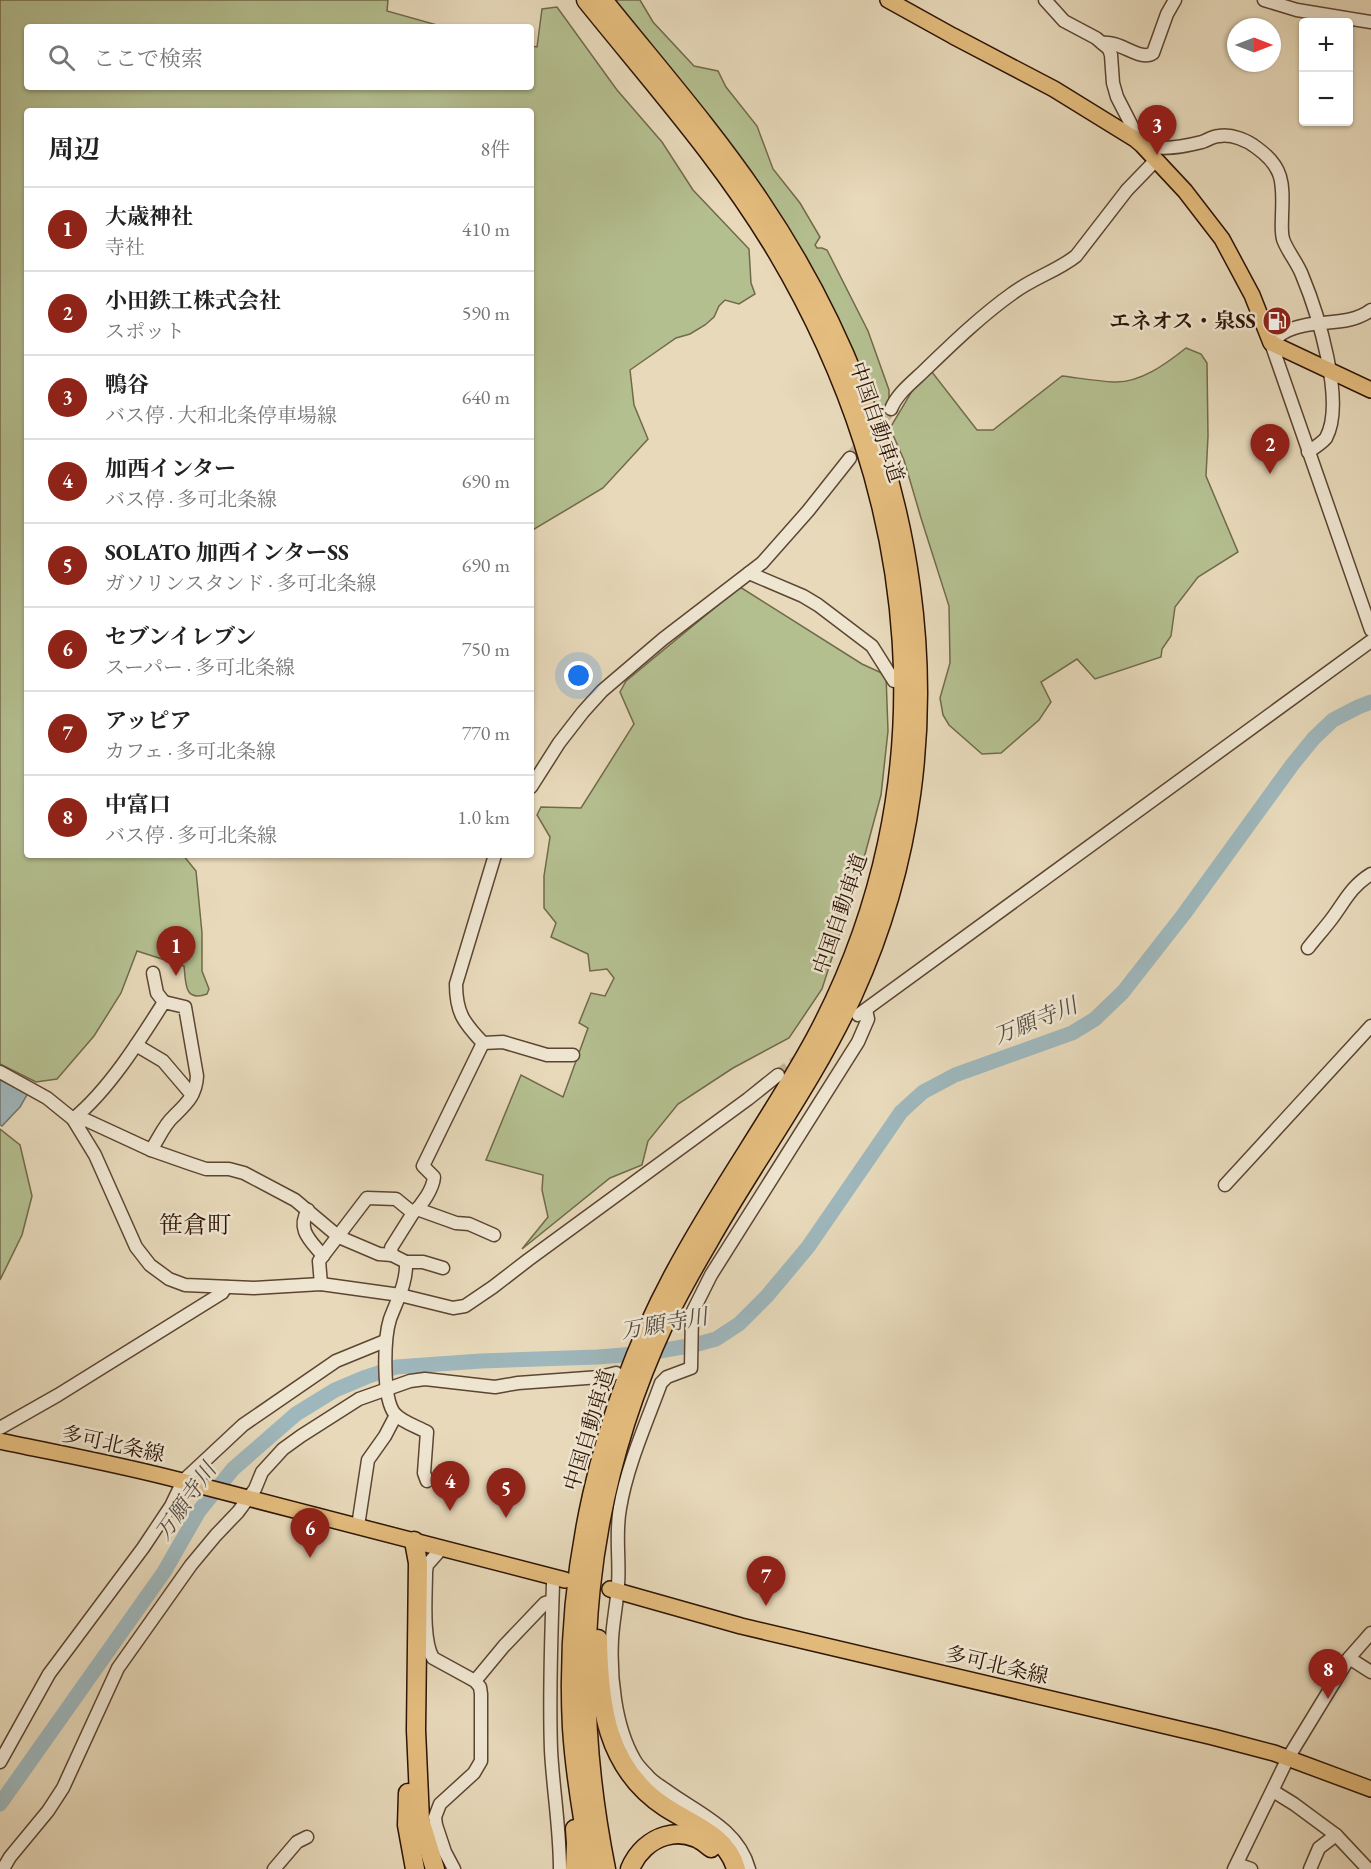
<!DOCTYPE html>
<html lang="ja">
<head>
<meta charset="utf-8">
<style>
	body { margin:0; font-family:"EB Garamond","Noto Serif JP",serif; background:#f6f6f6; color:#222 }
	.controls { position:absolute; right:18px; top:18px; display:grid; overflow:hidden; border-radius:6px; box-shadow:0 2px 4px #0004 }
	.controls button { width:54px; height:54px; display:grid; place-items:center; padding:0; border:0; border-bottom:2px solid #e0e0e0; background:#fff; color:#222; font:30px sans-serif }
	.compass { position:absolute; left:1227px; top:18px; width:54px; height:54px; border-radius:50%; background:#fff; box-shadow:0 2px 4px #0004; rotate:90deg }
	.you { position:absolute; left:579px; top:676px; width:21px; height:21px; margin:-15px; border:4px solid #fff; border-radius:50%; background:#1a73e8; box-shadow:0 0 0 9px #1a73e833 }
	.badge { display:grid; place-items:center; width:39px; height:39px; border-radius:50%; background:#8f2418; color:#fff; font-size:20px; font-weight:700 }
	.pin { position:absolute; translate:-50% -50px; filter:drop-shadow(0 2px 3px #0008) }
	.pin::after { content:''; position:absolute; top:32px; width:21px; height:18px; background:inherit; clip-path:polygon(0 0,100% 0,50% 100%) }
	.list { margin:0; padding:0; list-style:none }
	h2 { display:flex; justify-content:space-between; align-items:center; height:78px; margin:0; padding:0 24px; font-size:26px }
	h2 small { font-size:20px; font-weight:400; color:#767676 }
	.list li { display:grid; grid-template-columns:39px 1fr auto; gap:18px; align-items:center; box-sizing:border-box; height:84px; padding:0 24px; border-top:2px solid #e0e0e0 }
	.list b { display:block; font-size:22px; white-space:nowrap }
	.list p { margin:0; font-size:20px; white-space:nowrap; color:#767676 }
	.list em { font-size:20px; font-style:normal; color:#767676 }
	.icon { flex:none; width:33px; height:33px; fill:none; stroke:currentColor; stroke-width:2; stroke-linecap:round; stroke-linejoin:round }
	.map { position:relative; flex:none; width:1371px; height:1869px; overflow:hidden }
	.search { position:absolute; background:#fff; box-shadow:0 2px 4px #0004; left:24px; top:24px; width:510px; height:66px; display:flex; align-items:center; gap:15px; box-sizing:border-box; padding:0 21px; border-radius:6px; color:#767676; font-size:22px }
	.panel { position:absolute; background:#fff; box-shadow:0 2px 4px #0004; left:24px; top:108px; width:510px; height:750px; border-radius:6px }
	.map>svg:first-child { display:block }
	.green { fill:#b4bf90; stroke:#716a4a; stroke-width:1.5 }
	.water { fill:#9eb7bc; stroke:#717673; stroke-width:1.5 }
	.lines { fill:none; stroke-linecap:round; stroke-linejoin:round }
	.river { stroke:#9eb7bc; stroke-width:15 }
	.minor-tunnel { stroke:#c2b296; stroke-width:12; stroke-dasharray:12 6; stroke-linecap:butt }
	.minor-casing { stroke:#5c4532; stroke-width:15 }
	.major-casing { stroke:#2e1405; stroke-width:18 }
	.highway-casing { stroke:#2e1405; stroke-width:21 }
	.minor { stroke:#efe6d2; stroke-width:12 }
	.major { stroke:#e4bc7d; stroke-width:15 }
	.highway { stroke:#e4bc7d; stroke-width:18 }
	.labels { text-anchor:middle; stroke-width:5; stroke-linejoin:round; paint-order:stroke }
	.poi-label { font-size:21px; font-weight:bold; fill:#2e1405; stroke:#efe6d2; text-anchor:end }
	.street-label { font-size:21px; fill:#2e1405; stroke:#efe6d2 }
	.water-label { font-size:22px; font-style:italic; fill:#554d45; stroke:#efe6d2 }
	.quarter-label { font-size:24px; fill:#2e1405; stroke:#efe6d2 }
</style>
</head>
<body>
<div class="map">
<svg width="1371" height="1869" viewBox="0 0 1371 1869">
	<rect width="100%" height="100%" fill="#e7d9ba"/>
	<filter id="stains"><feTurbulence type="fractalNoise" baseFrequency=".00333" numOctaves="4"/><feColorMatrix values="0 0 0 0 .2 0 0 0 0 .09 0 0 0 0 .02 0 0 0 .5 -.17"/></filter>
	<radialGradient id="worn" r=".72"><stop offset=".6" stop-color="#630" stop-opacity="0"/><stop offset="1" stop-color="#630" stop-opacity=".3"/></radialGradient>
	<g class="green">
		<path d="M0 0H388L387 11 444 27H27V87H531V46L537 47 542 9 557 7 617 90 662 142 693 190 749 249 751 283 755 294 739 304 725 300 719 306 714 317 705 325 690 334 676 338 630 370 634 405 648 439 603 488 531 531V111H27V855H183L196 871 202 933V971L209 989 207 994C184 1002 186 984 184 966L137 951 121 993 94 1036 57 1079 36 1082 0 1064Z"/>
		<polygon points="612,0 640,0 653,22 694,66 718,71 726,87 757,126 773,169 800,203 820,237 815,245 817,248 822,248 827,250 868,331 889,390 889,401 883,412 884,415 878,423"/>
		<path d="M1186 348 1201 354 1207 363 1208 436 1206 476 1238 552 1198 577 1175 607 1171 636 1162 649 1161 657 1095 679 1077 659 1041 682 1051 702 1039 720 1001 753 982 754 949 725 943 715 940 698 950 663 949 606 921 518 904 460 890 428 915 386 932 372 977 430H993L1062 376C1079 378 1096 381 1114 382 1140 383 1166 364 1186 348Z"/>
		<polygon points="740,587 862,664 886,675 888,731 881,795 864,858 822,989 789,1038 733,1068 678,1104 648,1141 642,1165 610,1178 522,1249 548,1217 542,1190 543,1175 486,1160 521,1075 563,1097 588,1028 579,1023 591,993 605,996 614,978 607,969 590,971 588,954 551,937 556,923 544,908 544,876 550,837 537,815 541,807 581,808 634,724 620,692 626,681"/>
		<polygon points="0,1129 20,1145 32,1196 22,1235 0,1280"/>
	</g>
	<polygon class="water" points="0,1080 26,1091 27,1095 20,1107 2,1126 0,1125"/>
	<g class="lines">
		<polyline class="river" points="0,1804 164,1572 199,1511 233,1469 296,1414 335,1390 366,1377 396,1367 481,1361 598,1357 648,1353 694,1345 716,1339 739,1324 767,1296 808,1247 901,1112 923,1092 955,1075 1072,1033 1095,1019 1123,992 1184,914 1292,765 1314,738 1333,720 1358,707 1371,702"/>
		<g class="minor-tunnel">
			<polyline points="850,458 891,409"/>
			<polyline points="778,1075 801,1058"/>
		</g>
		<g class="minor-casing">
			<g id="minor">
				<polyline points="1045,0 1064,21 1096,38 1109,49 1111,55 1113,83 1117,97 1137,136 1135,139"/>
				<polyline points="1264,0 1297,10 1371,22"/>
				<path d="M1102 43C1120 40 1140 62 1153 53L1167 14 1175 0"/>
				<path d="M1142 145 1144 144C1159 152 1186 146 1202 142 1208 140 1213 136 1219 136 1232 134 1247 140 1257 148 1285 168 1283 185 1282 216 1282 223 1281 231 1283 239 1287 251 1297 262 1302 275 1317 311 1346 402 1326 438 1322 443 1314 448 1308 452"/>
				<path d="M1371 310C1346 329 1310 317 1283 333 1279 336 1275 340 1271 343L1371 630"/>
				<path d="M891 409C897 393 914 381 927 368 954 342 982 315 1013 293 1033 278 1057 271 1076 256L1127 190 1156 160"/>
				<polyline points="749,573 803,596 818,605 872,646 894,681"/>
				<polyline points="531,787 559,743 583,712 602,691 663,639 762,563 808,511 850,458"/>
				<path d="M495 855 456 984C456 1013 464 1023 483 1043L503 1042 547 1055H573"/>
				<path d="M1308 948C1315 939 1323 930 1330 921 1344 903 1350 887 1371 874"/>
				<polyline points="153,973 157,993 164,1002"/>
				<polyline points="858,1015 1371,641"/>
				<polyline points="136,1045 163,1061 192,1095"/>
				<polyline points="0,1072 47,1098 73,1119 95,1155 136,1247 150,1265 169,1279 185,1285 254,1288 321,1284 400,1295 453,1308 465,1306 493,1287 528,1260 748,1099 778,1075"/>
				<path d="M73 1119C108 1091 140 1040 164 1002L185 1007 197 1076C196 1096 186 1104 173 1117 164 1125 158 1140 151 1150"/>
				<path d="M76 1123 86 1120 151 1150 191 1164 206 1169H229L244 1173 295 1200 339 1237 379 1254 392 1255 406 1262C407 1283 397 1300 390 1319 384 1338 382 1399 395 1414 402 1422 418 1427 427 1432L424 1473 427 1481"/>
				<polyline points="1225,1185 1371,1026"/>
				<polyline points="417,1209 456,1223 469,1224 494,1235"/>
				<path d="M308 1210C296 1230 311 1241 323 1256"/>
				<path d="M392 1255 391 1248 413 1213C422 1205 433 1189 434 1177L423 1166 483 1043"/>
				<polyline points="406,1262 423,1262 443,1268"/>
				<polyline points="321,1284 319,1261 367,1198 396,1199 413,1213"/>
				<polyline points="0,1428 58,1395 222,1293 226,1287"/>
				<polyline points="358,1526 368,1460 385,1436 396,1415"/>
				<path d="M442 1548 427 1565 426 1572C426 1594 422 1640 433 1658L475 1681 480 1687 481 1694V1761L474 1773 440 1804 435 1817 436 1825 445 1852 454 1869"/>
				<path d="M554 1577 553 1584C551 1639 549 1694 551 1750 553 1789 560 1829 560 1869"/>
				<polyline points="1349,1658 1371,1672"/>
				<polyline points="475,1681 504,1646 545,1603 552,1601"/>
				<polyline points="0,1762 49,1674 143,1548 171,1506 183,1481 243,1425 336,1361 385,1341"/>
				<polyline points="1273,1791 1294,1804 1336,1835 1368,1869"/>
				<polyline points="1237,1864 1251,1869"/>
				<polyline points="3,1869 10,1857 48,1811 63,1788 118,1668 191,1565 216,1535 238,1512 255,1489 262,1472 283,1449 301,1436 359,1399 410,1381 425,1379 495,1387 518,1383 600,1377 616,1373"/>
				<polyline points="274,1869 297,1842 307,1837"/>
				<path d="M749 1869C738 1828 697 1813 666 1790 660 1786 653 1782 648 1776 643 1771 637 1765 634 1759 615 1726 610 1676 612 1639 613 1621 617 1603 618 1585 620 1559 615 1534 620 1508 627 1466 646 1424 661 1383L667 1377 691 1368 692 1313 711 1275 858 1042 868 1019 866 1010"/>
				<polyline points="1234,1869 1288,1758 1349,1658 1371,1633"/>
				<polyline points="1310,1869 1319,1848 1336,1835"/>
			</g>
		</g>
		<g class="major-casing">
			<g id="major">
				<polyline points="888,0 953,36 1054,89 1135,139 1142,145 1185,191 1222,239 1252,295 1271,343 1371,390"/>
				<path d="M0 1441C61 1454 122 1465 182 1481 309 1515 437 1547 565 1580"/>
				<polyline points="610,1589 741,1626 1213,1737 1274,1753 1371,1789"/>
			</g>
		</g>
		<g class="highway-casing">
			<g id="highway">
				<path d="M586 0C652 82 723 161 777 252 922 497 952 784 815 1039 771 1120 716 1194 673 1276 600 1413 564 1572 572 1728 575 1775 583 1822 592 1869"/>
				<path d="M603 0C656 66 713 131 760 201 918 435 973 732 853 995 813 1082 756 1158 709 1241 694 1267 678 1294 665 1322 583 1498 568 1679 606 1869"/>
				<polyline points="414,1541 418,1563 416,1730 420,1820 435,1869"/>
				<path d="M598 1639C599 1705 606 1768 665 1807 691 1824 727 1835 736 1869"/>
				<polyline points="408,1793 407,1825 415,1869"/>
				<polyline points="575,1829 576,1843 575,1869"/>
				<path d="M630 1869C644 1835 683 1822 711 1848"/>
			</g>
		</g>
		<use href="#minor" class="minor"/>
		<use href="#major" class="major"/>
		<use href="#highway" class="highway"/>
	</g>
	<defs>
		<g id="fuel-disc" transform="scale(1.5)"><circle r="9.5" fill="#8f2418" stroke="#efe6d2"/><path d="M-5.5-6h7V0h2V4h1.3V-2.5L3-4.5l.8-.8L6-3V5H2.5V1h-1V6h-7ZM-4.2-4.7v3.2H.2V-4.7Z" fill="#fff"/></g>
	</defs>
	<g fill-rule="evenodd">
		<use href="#fuel-disc" x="1277" y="321"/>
	</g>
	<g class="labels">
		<g class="poi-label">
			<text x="1256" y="328">エネオス・泉SS</text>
		</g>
		<g class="street-label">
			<text transform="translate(877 422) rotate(71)" y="7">中国自動車道</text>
			<text transform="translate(840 914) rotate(-71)" y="7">中国自動車道</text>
			<text transform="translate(589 1430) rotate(-73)" y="7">中国自動車道</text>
			<text transform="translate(113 1444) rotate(12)" y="7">多可北条線</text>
			<text transform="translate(997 1665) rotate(13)" y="7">多可北条線</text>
		</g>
		<g class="water-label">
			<text transform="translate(1035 1020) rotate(-22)" y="8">万願寺川</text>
			<text transform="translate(664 1323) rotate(-10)" y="8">万願寺川</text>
			<text transform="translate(185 1501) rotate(-55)" y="8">万願寺川</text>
		</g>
		<g class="quarter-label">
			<text x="195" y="1233">笹倉町</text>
		</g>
	</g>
	<rect width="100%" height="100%" filter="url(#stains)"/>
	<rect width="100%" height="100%" fill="url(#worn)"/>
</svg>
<div class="controls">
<button>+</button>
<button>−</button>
</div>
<svg class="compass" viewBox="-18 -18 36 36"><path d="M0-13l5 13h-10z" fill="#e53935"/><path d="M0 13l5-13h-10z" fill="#767676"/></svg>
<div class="you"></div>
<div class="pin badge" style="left:176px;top:976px">1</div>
<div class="pin badge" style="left:1270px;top:474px">2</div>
<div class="pin badge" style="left:1157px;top:155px">3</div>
<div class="pin badge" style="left:450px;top:1511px">4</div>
<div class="pin badge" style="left:506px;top:1518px">5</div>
<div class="pin badge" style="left:310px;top:1558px">6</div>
<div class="pin badge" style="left:766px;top:1606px">7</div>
<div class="pin badge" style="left:1328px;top:1699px">8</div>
<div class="search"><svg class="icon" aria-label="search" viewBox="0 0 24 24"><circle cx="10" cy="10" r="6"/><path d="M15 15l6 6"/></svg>ここで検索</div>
<section class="panel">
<h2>周辺<small>8件</small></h2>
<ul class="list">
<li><span class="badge">1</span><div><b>大歳神社</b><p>寺社</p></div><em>410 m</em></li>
<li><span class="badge">2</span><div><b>小田鉄工株式会社</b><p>スポット</p></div><em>590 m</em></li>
<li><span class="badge">3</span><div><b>鴨谷</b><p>バス停 · 大和北条停車場線</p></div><em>640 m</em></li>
<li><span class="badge">4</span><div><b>加西インター</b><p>バス停 · 多可北条線</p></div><em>690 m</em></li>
<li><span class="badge">5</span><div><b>SOLATO 加西インターSS</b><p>ガソリンスタンド · 多可北条線</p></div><em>690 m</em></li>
<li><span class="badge">6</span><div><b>セブンイレブン</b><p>スーパー · 多可北条線</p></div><em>750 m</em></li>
<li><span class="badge">7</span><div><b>アッピア</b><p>カフェ · 多可北条線</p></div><em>770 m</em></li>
<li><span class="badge">8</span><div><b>中富口</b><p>バス停 · 多可北条線</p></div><em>1.0 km</em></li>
</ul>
</section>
</div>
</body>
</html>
